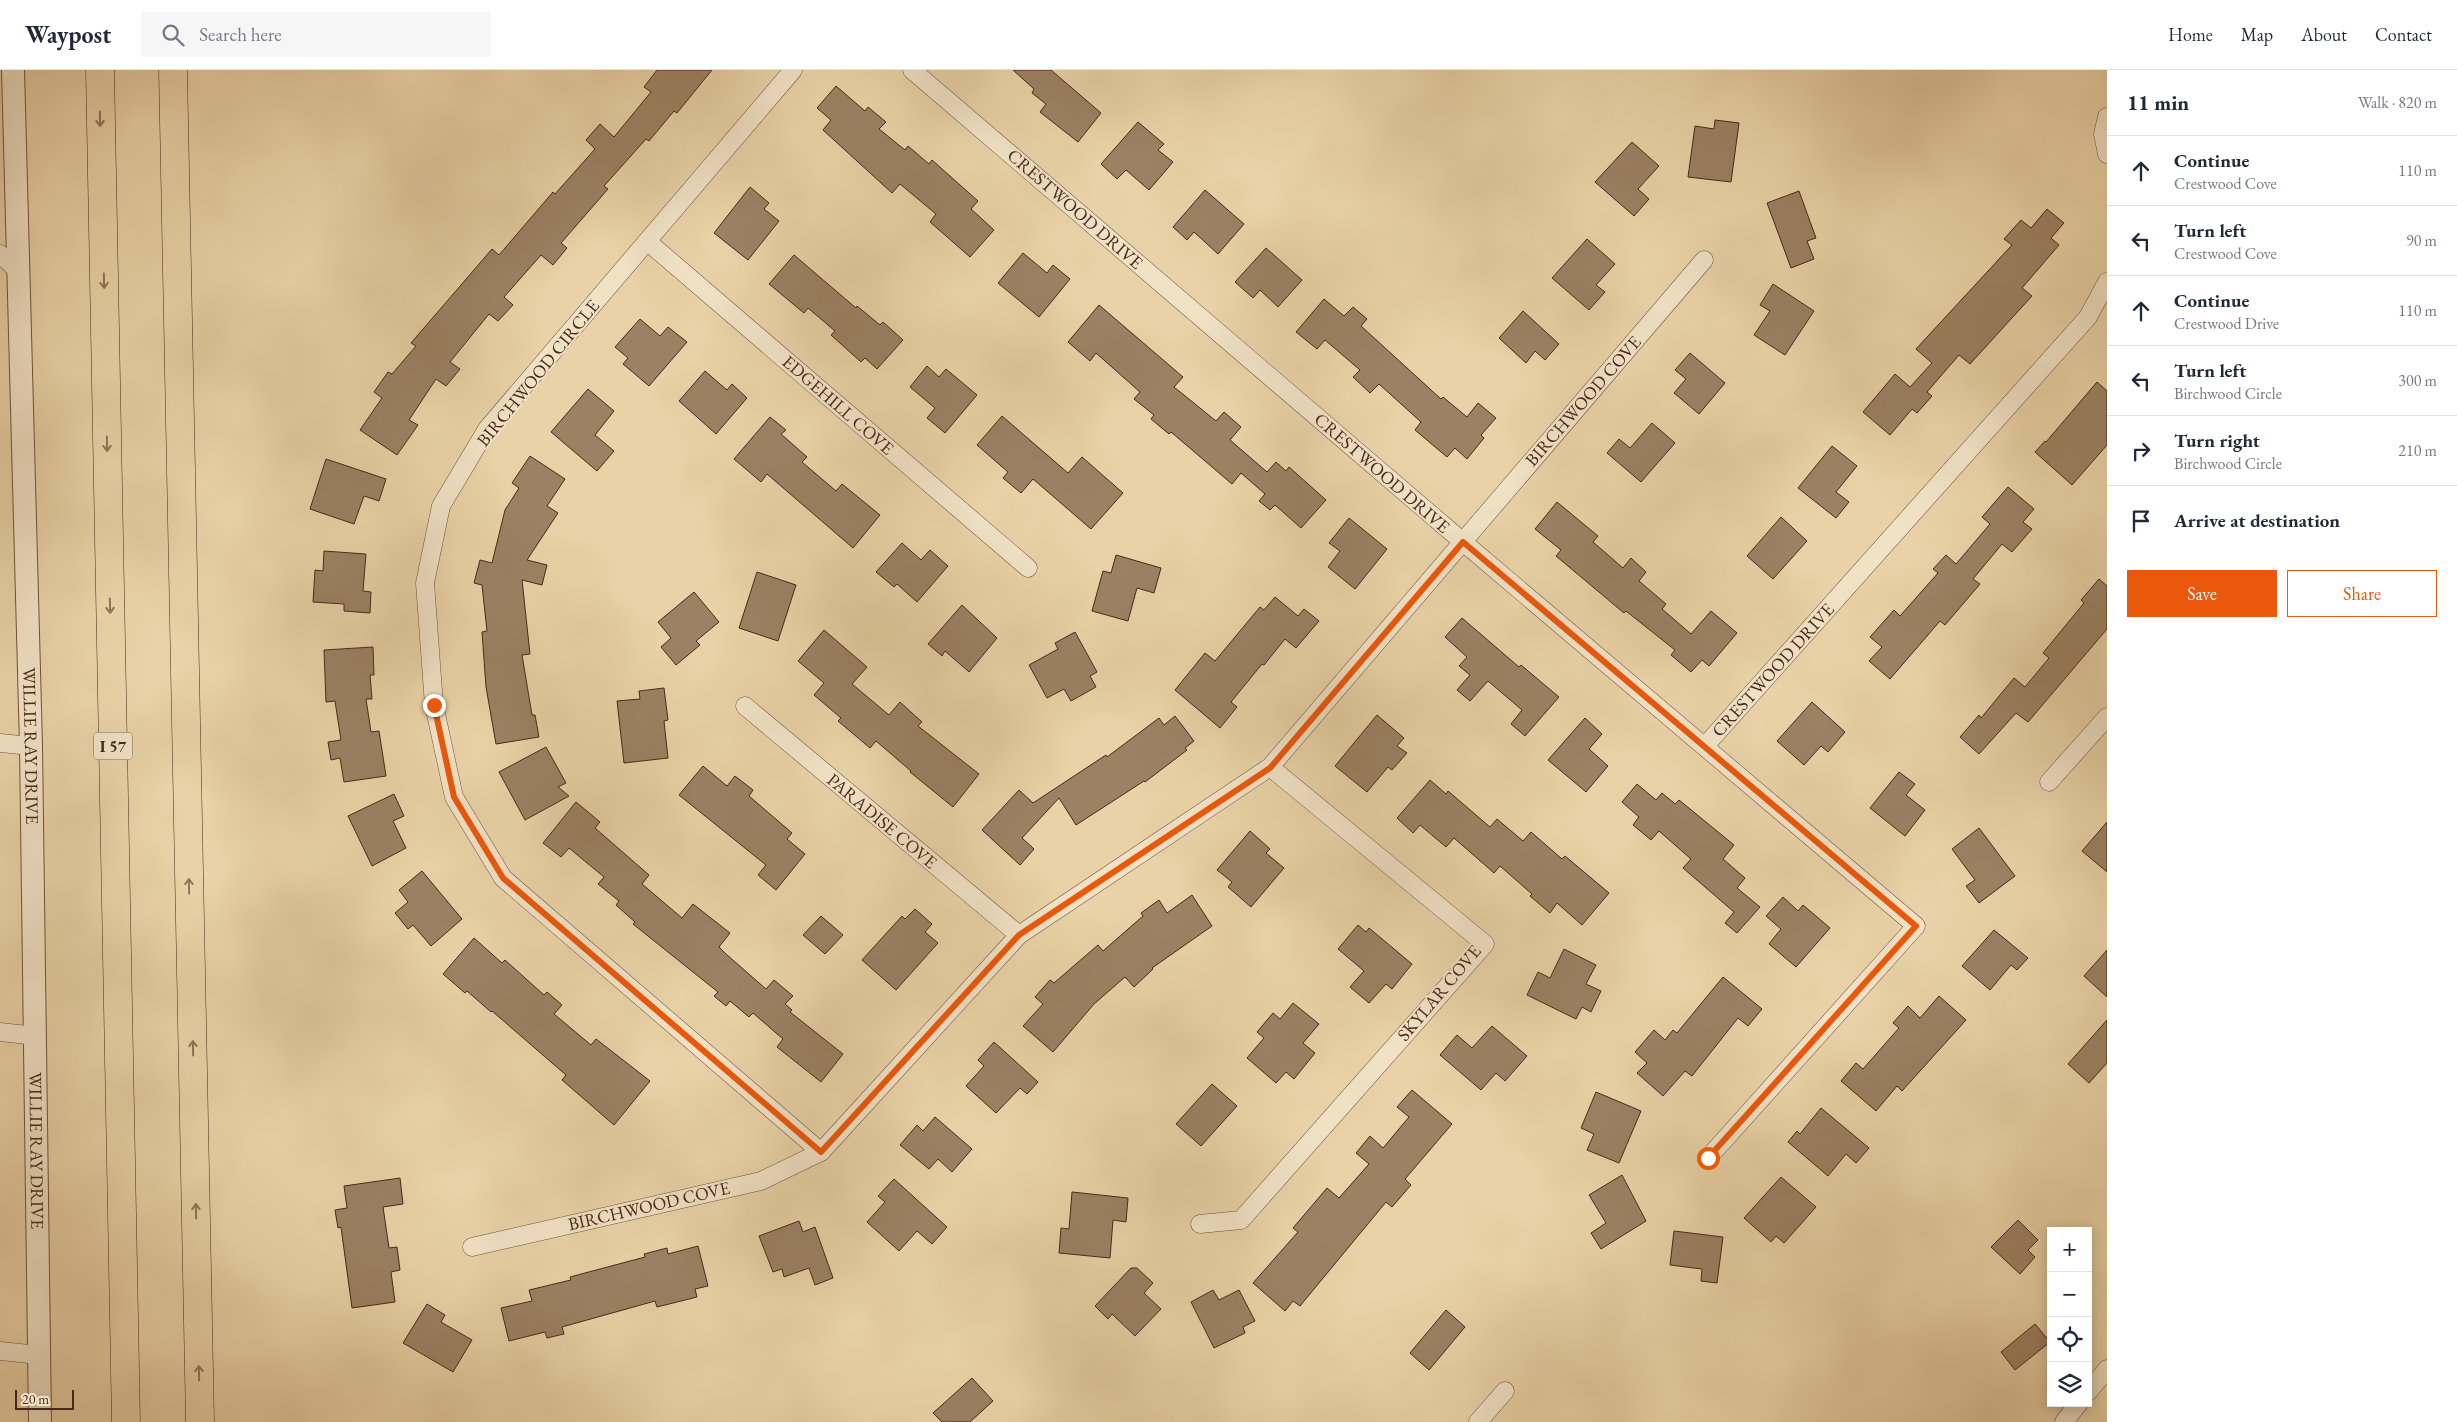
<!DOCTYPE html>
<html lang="en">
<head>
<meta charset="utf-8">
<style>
	body { margin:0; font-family:"EB Garamond",serif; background:#f6f6f7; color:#1f2937 }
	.controls { position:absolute; right:15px; bottom:15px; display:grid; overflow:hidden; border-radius:0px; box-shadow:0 2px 12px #0003 }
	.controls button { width:45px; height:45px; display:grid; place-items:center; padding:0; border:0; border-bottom:1px solid #e0e1e3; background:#fff; color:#1f2937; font:25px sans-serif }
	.scale { position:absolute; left:15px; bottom:12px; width:59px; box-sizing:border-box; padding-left:5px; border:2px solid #482919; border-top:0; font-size:14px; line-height:18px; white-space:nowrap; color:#482919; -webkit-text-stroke:4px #f1e2c6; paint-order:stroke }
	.stop { position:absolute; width:15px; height:15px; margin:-11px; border:4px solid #ea580c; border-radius:50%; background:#fff }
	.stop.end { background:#ea580c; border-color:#fff; box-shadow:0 1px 5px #0008 }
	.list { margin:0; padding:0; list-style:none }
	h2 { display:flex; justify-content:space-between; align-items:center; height:65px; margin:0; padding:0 20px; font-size:21px }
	h2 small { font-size:16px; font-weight:400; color:#747a83 }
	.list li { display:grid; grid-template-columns:32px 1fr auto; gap:15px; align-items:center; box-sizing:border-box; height:70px; padding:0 20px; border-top:1px solid #e0e1e3 }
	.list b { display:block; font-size:19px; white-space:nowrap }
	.list p { margin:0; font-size:16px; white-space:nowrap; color:#747a83 }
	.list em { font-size:16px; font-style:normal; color:#747a83 }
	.actions { display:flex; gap:10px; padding:15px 20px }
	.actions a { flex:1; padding:11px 0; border:1px solid #ea580c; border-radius:0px; text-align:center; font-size:18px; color:#ea580c }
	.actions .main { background:#ea580c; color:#fff }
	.icon { flex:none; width:28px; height:28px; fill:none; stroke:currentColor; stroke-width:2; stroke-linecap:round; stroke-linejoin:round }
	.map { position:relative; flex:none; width:2107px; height:1352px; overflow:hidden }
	header { display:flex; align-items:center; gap:30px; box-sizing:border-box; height:70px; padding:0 25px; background:#fff; border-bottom:1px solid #e0e1e3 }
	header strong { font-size:24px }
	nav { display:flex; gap:28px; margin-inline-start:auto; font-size:18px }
	.search { width:350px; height:45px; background:#f6f6f7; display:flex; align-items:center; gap:12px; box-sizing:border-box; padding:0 18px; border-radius:0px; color:#747a83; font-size:19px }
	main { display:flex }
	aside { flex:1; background:#fff }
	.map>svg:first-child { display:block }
	.building { fill:#9c8163; stroke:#482919 }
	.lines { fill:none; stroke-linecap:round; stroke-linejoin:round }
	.minor-casing { stroke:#70533c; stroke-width:19 }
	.tertiary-casing { stroke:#70533c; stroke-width:24 }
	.motorway-casing { stroke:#482919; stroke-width:29 }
	.minor { stroke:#f1e2c6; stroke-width:18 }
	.tertiary { stroke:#f1e2c6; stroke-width:22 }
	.motorway { stroke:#e9d2a7; stroke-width:28 }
	.oneway { stroke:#907559 }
	.route { stroke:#ea580c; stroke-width:6 }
	.labels { text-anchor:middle; stroke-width:4; stroke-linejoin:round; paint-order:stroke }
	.shield { fill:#f1e2c6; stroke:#7b604d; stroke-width:1 }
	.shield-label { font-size:16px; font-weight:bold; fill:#482919 }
	.street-label { font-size:18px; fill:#482919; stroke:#f1e2c6 }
</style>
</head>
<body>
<header>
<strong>Waypost</strong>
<div class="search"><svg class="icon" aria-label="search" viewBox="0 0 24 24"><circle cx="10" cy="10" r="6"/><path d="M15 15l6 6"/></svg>Search here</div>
<nav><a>Home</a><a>Map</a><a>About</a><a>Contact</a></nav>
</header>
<main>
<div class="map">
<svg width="2107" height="1352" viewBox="0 0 2107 1352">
	<rect width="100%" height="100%" fill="#e9d2a7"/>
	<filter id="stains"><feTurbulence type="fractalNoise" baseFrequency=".004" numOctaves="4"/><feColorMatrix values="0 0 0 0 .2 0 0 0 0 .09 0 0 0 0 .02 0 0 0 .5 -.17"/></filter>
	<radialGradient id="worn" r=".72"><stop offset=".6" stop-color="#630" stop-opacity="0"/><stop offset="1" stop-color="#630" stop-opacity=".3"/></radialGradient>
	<g class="building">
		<polygon points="657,0 712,0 677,43 674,41 649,71 646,69 604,116 608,119 561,173 567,178 553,195 541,185 504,227 513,235 498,251 489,244 450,292 460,299 446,316 436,309 409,350 418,355 397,385 360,360 382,328 374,322 388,302 392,304 416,276 411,273 492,179 499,185 553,122 555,124 595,79 586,70 600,54 614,67 651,22 644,17"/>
		<polygon points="1013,0 1051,0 1101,43 1078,72 1040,42 1046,34 1032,23 1034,19"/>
		<polygon points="836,16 865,41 868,37 886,52 879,59 905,80 908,76 929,94 932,90 978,131 971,139 994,160 970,187 930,152 936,144 900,114 892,123 823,60 831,50 817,38"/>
		<polygon points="1715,50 1739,53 1731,112 1688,107 1695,56 1714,59"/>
		<polygon points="1138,52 1164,74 1158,80 1173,92 1149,120 1126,100 1117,109 1101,94"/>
		<polygon points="1632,72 1659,96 1638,119 1649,129 1634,146 1595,112"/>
		<polygon points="750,117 769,133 764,139 779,151 748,190 714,163"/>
		<polygon points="1205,120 1244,154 1218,184 1194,162 1187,170 1173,157"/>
		<polygon points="1799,121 1816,168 1807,171 1814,189 1791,198 1767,133"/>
		<polygon points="2047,139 2064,153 2051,168 2059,175 2022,218 2032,226 1970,294 1959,285 1927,322 1932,326 1917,343 1912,339 1890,365 1863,342 1895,304 1910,317 1932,293 1916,279 2012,175 2004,169 2021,150 2031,158"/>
		<polygon points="1587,169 1615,194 1596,215 1605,222 1589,240 1552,208"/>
		<polygon points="1266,178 1302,210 1278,237 1260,220 1253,228 1235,212"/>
		<polygon points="1023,183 1047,203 1053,195 1070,209 1039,247 998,213"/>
		<polygon points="794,185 856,238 857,236 880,255 883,252 903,270 877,299 865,288 861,292 831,265 835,261 808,238 804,243 769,214"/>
		<polygon points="1773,214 1814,241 1785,285 1754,265 1770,241 1760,235"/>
		<polygon points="1324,229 1344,246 1353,237 1367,249 1361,256 1441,329 1443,327 1467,347 1478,333 1496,348 1481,365 1484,368 1467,389 1455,378 1447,387 1415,360 1421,352 1379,314 1370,323 1353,307 1360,300 1325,270 1317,279 1296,262"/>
		<polygon points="1099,235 1183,307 1174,317 1216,351 1224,342 1241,357 1230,370 1267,402 1276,392 1286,401 1289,397 1326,430 1301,458 1275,435 1270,440 1259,431 1265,424 1241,403 1232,414 1171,362 1169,364 1151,349 1154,345 1134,329 1140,322 1096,283 1090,291 1068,272"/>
		<polygon points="1523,241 1559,274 1545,290 1535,281 1526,293 1499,268"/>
		<polygon points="640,249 660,266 668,257 687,272 649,316 623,294 628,288 615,277"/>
		<polygon points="1690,283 1725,313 1699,344 1674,323 1686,309 1675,300"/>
		<polygon points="927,296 939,307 946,299 977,325 945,363 927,348 935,338 910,317"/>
		<polygon points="705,301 727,320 732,314 747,328 716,364 679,331"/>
		<polygon points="2097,312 2107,321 2107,375 2072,415 2035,382 2045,371 2046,372"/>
		<polygon points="588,319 614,341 595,365 614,381 597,401 551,362"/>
		<polygon points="1002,346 1068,403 1082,387 1123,423 1091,459 1033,409 1021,423 1003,408 1008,402 977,375"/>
		<polygon points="770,347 786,360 781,364 807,387 802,392 836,421 842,414 880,445 853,478 767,404 761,412 734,389"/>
		<polygon points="1652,353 1675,373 1641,412 1607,383 1619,369 1630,378"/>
		<polygon points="1832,376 1857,396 1836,422 1849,432 1836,448 1798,418"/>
		<polygon points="530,386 565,409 547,436 558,443 527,490 547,495 542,515 522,510 530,584 522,585 532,645 535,645 539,667 496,674 486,617 482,562 487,561 482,515 474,513 480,490 492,493 505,440 519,418 512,413"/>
		<polygon points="326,389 386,409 379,431 364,426 354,454 310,439"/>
		<polygon points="2008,417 2034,439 2023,452 2032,459 2012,482 2002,474 1973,509 1980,514 1945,555 1940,551 1890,609 1869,591 1882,577 1870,567 1894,540 1900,546 1938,503 1933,499 1946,485 1956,494 1990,454 1982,447"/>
		<polygon points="1557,432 1598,466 1593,472 1623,498 1631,488 1646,502 1639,511 1666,534 1662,539 1691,564 1711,541 1737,563 1709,596 1702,590 1691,602 1671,585 1675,580 1626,541 1624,543 1556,486 1561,480 1535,459"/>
		<polygon points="1781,447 1807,471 1773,509 1747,486"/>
		<polygon points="1349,448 1387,479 1355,519 1328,497 1340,481 1329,473"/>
		<polygon points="902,473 921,490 930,480 948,496 917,532 897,514 894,517 876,502"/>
		<polygon points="324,481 366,484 363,521 371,522 370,543 344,541 344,534 313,532 315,500 323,501"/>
		<polygon points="1116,485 1161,498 1154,523 1137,518 1128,551 1092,541 1103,501 1111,503"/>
		<polygon points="757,502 796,515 778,571 739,558"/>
		<polygon points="2099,509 2107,516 2107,559 2028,652 2016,643 1979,684 1960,667 1979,645 1981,648 2014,608 2025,617 2049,588 2043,583 2084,533 2081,530"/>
		<polygon points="694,522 719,552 696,571 700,575 676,595 661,577 671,568 658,552"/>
		<polygon points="1275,527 1298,546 1304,539 1319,551 1296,578 1285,569 1264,595 1262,594 1231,632 1237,637 1220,658 1175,620 1205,583 1215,591 1260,537 1264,540"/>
		<polygon points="962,535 997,568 969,602 945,581 942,586 928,574"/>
		<polygon points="1462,548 1519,597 1521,595 1559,627 1525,666 1511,654 1522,640 1488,611 1470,631 1457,620 1470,605 1459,596 1467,587 1445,567"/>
		<polygon points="824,560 867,597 852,614 889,645 900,632 922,652 918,656 979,704 953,737 910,702 911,701 876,671 870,678 838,651 841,648 814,625 824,613 798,591"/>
		<polygon points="1075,562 1097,602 1090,606 1096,617 1071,631 1064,619 1047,628 1029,595 1058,579 1055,573"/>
		<polygon points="373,577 374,605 370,605 372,629 366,629 371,662 379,661 386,706 344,712 340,688 331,690 328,672 341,670 335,631 326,632 324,580"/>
		<polygon points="664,618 668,650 664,651 668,688 624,693 617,631 640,629 639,621"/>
		<polygon points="1812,632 1845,662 1828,682 1821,676 1804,695 1777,671"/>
		<polygon points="1377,645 1404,668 1397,676 1407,683 1392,700 1388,697 1367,722 1335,696"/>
		<polygon points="1175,646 1194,671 1185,678 1187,680 1145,712 1144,711 1076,755 1059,728 1022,768 1034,779 1020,795 982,760 1019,720 1033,733 1106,685 1107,687 1159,648 1164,655"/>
		<polygon points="1585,648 1602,664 1589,679 1608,696 1586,722 1548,690"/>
		<polygon points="546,677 566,713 558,717 569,726 525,750 499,702"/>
		<polygon points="703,696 727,716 735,706 753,720 749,726 792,763 787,769 805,784 776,820 758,805 766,795 679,725"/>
		<polygon points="1899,702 1915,714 1906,725 1925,740 1905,766 1870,738"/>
		<polygon points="1430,710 1446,724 1448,721 1490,757 1497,749 1523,771 1531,762 1562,789 1565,786 1609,823 1582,855 1557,833 1550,843 1530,826 1532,824 1500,796 1494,803 1454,768 1446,777 1420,755 1413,763 1397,748"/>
		<polygon points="1637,714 1656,730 1662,723 1675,734 1679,730 1734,775 1723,789 1745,808 1737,818 1760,837 1737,863 1725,853 1734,842 1683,798 1691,789 1659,761 1651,770 1633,755 1639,747 1622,732"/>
		<polygon points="394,724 404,746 393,751 406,778 372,796 348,746"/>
		<polygon points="576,732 600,752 595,758 649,805 642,814 682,848 693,834 730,863 719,877 726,884 766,919 774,910 793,926 785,934 792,940 790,942 843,984 821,1012 777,977 783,969 753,943 749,947 730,931 726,936 714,926 718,922 633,854 635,852 616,835 619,831 598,814 604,807 569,778 561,787 543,773"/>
		<polygon points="2107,752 2107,802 2082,781"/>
		<polygon points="1979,758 2015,806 1979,833 1966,816 1975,810 1952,779"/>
		<polygon points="1250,761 1270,779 1266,783 1284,798 1251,837 1228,817 1232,812 1217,800"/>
		<polygon points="422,801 462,849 431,876 413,855 408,859 395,843 408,832 399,820"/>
		<polygon points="1192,825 1212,856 1152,898 1153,899 1134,917 1125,907 1094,934 1053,982 1023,956 1043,934 1035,927 1050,910 1054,913 1098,875 1103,881 1143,846 1141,843 1159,830 1167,843"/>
		<polygon points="1783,827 1798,841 1803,835 1830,858 1796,897 1769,874 1781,859 1766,846"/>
		<polygon points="915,839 932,854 925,862 938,873 896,920 862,890 902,846 905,849"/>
		<polygon points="821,846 843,865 825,884 803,865"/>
		<polygon points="1358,855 1366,862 1369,858 1412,894 1392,919 1386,914 1369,933 1350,917 1364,901 1338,879"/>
		<polygon points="1994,860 2028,888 2017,900 2011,895 1990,920 1962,896"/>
		<polygon points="474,868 502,893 505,890 544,925 547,922 562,935 554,944 591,975 596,969 650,1011 614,1055 562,1010 566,1005 492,941 491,942 467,921 465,923 443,904"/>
		<polygon points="1564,879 1596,895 1586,914 1601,921 1591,942 1582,937 1576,949 1527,925 1538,902 1550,908"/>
		<polygon points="2107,880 2107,927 2084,906"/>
		<polygon points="1723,907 1762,939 1748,956 1738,948 1692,1006 1685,1001 1663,1026 1637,1003 1647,993 1635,982 1654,960 1665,970 1673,960 1677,963"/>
		<polygon points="1939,926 1966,950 1902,1021 1897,1016 1876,1041 1841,1011 1856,993 1863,999 1899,958 1893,953 1908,936 1920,948"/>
		<polygon points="1293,933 1319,954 1303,973 1315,983 1294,1009 1286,1002 1276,1013 1247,988 1264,968 1257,962 1273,943 1280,949"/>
		<polygon points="2107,950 2107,993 2089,1013 2068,994"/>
		<polygon points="1492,956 1527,986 1505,1011 1496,1003 1481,1020 1440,985 1457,965 1472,978"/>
		<polygon points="994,972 1038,1012 1027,1024 1020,1018 996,1043 966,1016 984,996 978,990"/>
		<polygon points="1212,1014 1237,1036 1201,1076 1176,1054"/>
		<polygon points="1412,1020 1452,1054 1405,1109 1411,1115 1392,1137 1386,1132 1300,1236 1293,1231 1285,1241 1253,1213 1298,1162 1293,1158 1327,1118 1339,1128 1369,1094 1356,1083 1370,1066 1383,1078 1409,1047 1397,1037"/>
		<polygon points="1596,1022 1641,1041 1619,1093 1587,1080 1594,1064 1581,1058"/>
		<polygon points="1821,1038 1869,1078 1856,1093 1846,1084 1828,1106 1788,1072 1797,1061 1800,1064"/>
		<polygon points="935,1047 972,1079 952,1102 938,1089 929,1099 900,1075 917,1055 923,1061"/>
		<polygon points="1622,1105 1646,1151 1601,1179 1591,1163 1606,1153 1589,1125"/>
		<polygon points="1781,1107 1816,1137 1784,1173 1776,1166 1771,1172 1744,1148"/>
		<polygon points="400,1108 403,1134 383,1137 389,1178 397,1177 400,1200 391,1202 395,1232 352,1238 341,1157 338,1158 335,1140 347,1138 344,1116"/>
		<polygon points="894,1109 947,1157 932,1174 917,1161 899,1181 867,1152 885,1132 878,1126"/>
		<polygon points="1072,1122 1128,1128 1126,1152 1113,1150 1110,1188 1059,1183 1061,1158 1069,1159"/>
		<polygon points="2018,1150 2038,1170 2028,1180 2035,1187 2020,1204 1991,1177"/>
		<polygon points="799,1151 803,1162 815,1157 833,1208 815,1215 809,1198 784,1207 782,1199 773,1202 759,1166"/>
		<polygon points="1674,1161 1723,1167 1717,1213 1701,1211 1702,1199 1670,1195"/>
		<polygon points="698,1176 708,1216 695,1219 697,1227 657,1237 655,1231 562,1257 564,1264 547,1268 545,1262 509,1271 501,1238 532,1231 529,1220 571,1210 570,1207 645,1187 644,1184 667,1178 668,1184"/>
		<polygon points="1131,1198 1137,1198 1153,1213 1144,1223 1161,1239 1135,1266 1112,1244 1108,1249 1095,1236"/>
		<polygon points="1213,1220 1219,1230 1239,1220 1255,1251 1243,1257 1245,1263 1214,1278 1191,1232"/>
		<polygon points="427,1234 445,1245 441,1252 472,1270 453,1302 403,1273"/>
		<polygon points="1446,1240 1465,1257 1429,1300 1410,1283"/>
		<polygon points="2035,1254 2050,1272 2015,1300 2001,1282"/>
		<polygon points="972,1308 993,1331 970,1352 942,1352 933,1343"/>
	</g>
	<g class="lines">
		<g class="minor-casing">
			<g id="minor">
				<polyline points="793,0 487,359 441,436 425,513 434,635 454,727 503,808 821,1082 1019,865 1270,697 1704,190"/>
				<polyline points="912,0 1463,472 1916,856 1708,1088"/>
				<polyline points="2107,47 2103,64 2107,84"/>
				<polyline points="648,172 1028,498"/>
				<polyline points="0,184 17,200"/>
				<polyline points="745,636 1019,865"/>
				<polyline points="0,673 31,676"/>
				<polyline points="1705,676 2088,247 2107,212"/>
				<polyline points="2049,712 2107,647"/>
				<polyline points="0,962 36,966"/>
				<polyline points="1200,1154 1241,1150 1485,874 1270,697"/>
				<polyline points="472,1177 761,1111 821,1082"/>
				<polyline points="0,1281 39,1285"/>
				<polyline points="2088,1322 2107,1299"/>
				<polyline points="1478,1352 1505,1321"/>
				<polyline points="2064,1352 2079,1333"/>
			</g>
		</g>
		<g class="tertiary-casing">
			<g id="tertiary">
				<path id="s1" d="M13 0 31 676 40 1352"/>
			</g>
		</g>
		<g class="motorway-casing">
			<g id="motorway">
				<polyline points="100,0 126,1352"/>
				<polyline points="173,0 200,1352"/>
			</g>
		</g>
		<use href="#minor" class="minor"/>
		<use href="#tertiary" class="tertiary"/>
		<use href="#motorway" class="motorway"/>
	</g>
	<defs><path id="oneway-shaft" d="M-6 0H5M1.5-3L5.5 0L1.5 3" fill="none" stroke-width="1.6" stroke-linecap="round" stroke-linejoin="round" transform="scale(1.25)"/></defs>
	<g class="oneway">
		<use href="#oneway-shaft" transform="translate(100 49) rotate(89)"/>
		<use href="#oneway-shaft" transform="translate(104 211) rotate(89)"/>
		<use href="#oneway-shaft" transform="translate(107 374) rotate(89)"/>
		<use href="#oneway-shaft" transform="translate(110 536) rotate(89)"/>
		<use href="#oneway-shaft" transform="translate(189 816) rotate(-91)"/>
		<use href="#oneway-shaft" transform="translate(193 978) rotate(-91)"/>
		<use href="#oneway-shaft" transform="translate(196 1141) rotate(-91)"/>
		<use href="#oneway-shaft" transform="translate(199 1303) rotate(-91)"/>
	</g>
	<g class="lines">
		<polyline class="route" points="434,635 454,727 503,808 821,1082 1019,865 1270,698 1463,472 1916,856 1708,1088"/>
	</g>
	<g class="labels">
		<rect class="shield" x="94" y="662.5" width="38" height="27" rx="4"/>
		<g class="shield-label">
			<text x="113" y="682">I 57</text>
		</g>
		<g class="street-label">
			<text transform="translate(1075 139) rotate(41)" y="6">CRESTWOOD DRIVE</text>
			<text transform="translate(538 303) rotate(-51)" y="6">BIRCHWOOD CIRCLE</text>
			<text transform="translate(1583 331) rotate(-49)" y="6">BIRCHWOOD COVE</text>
			<text transform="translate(838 335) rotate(41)" y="6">EDGEHILL COVE</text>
			<text transform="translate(1382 403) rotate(41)" y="6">CRESTWOOD DRIVE</text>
			<text transform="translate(1773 600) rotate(-48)" y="6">CRESTWOOD DRIVE</text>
			<text dy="6" stroke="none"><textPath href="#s1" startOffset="676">WILLIE RAY DRIVE</textPath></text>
			<text transform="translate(882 751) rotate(40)" y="6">PARADISE COVE</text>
			<text transform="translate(1439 923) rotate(-50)" y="6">SKYLAR COVE</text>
			<text dy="6" stroke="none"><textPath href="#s1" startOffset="1081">WILLIE RAY DRIVE</textPath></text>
			<text transform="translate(649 1136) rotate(-13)" y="6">BIRCHWOOD COVE</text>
		</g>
	</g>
	<rect width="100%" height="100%" filter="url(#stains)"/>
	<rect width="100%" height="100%" fill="url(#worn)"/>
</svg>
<div class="controls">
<button>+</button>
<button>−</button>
<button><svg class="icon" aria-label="locate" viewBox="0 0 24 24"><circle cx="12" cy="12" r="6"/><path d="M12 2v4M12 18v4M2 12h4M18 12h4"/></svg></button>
<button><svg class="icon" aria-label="layers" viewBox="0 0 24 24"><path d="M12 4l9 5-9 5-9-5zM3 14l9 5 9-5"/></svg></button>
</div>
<div class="scale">20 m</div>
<div class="stop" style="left:1708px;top:1088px"></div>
<div class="stop end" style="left:434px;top:635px"></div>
</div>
<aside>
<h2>11 min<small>Walk · 820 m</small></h2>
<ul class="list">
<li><svg class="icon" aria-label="ahead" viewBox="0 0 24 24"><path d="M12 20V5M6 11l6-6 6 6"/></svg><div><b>Continue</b><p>Crestwood Cove</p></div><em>110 m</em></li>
<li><svg class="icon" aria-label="left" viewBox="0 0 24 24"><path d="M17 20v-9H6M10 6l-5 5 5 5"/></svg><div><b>Turn left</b><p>Crestwood Cove</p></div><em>90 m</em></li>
<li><svg class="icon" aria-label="ahead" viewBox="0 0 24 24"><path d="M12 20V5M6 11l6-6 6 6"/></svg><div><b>Continue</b><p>Crestwood Drive</p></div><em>110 m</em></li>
<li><svg class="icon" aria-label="left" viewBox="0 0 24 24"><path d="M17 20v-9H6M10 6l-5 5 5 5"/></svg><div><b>Turn left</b><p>Birchwood Circle</p></div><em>300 m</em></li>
<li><svg class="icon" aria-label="right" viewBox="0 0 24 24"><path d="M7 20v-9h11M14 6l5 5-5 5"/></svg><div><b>Turn right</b><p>Birchwood Circle</p></div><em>210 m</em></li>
<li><svg class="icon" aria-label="arrive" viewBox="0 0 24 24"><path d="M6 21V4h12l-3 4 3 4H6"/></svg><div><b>Arrive at destination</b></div></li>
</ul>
<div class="actions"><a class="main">Save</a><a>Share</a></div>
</aside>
</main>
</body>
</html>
